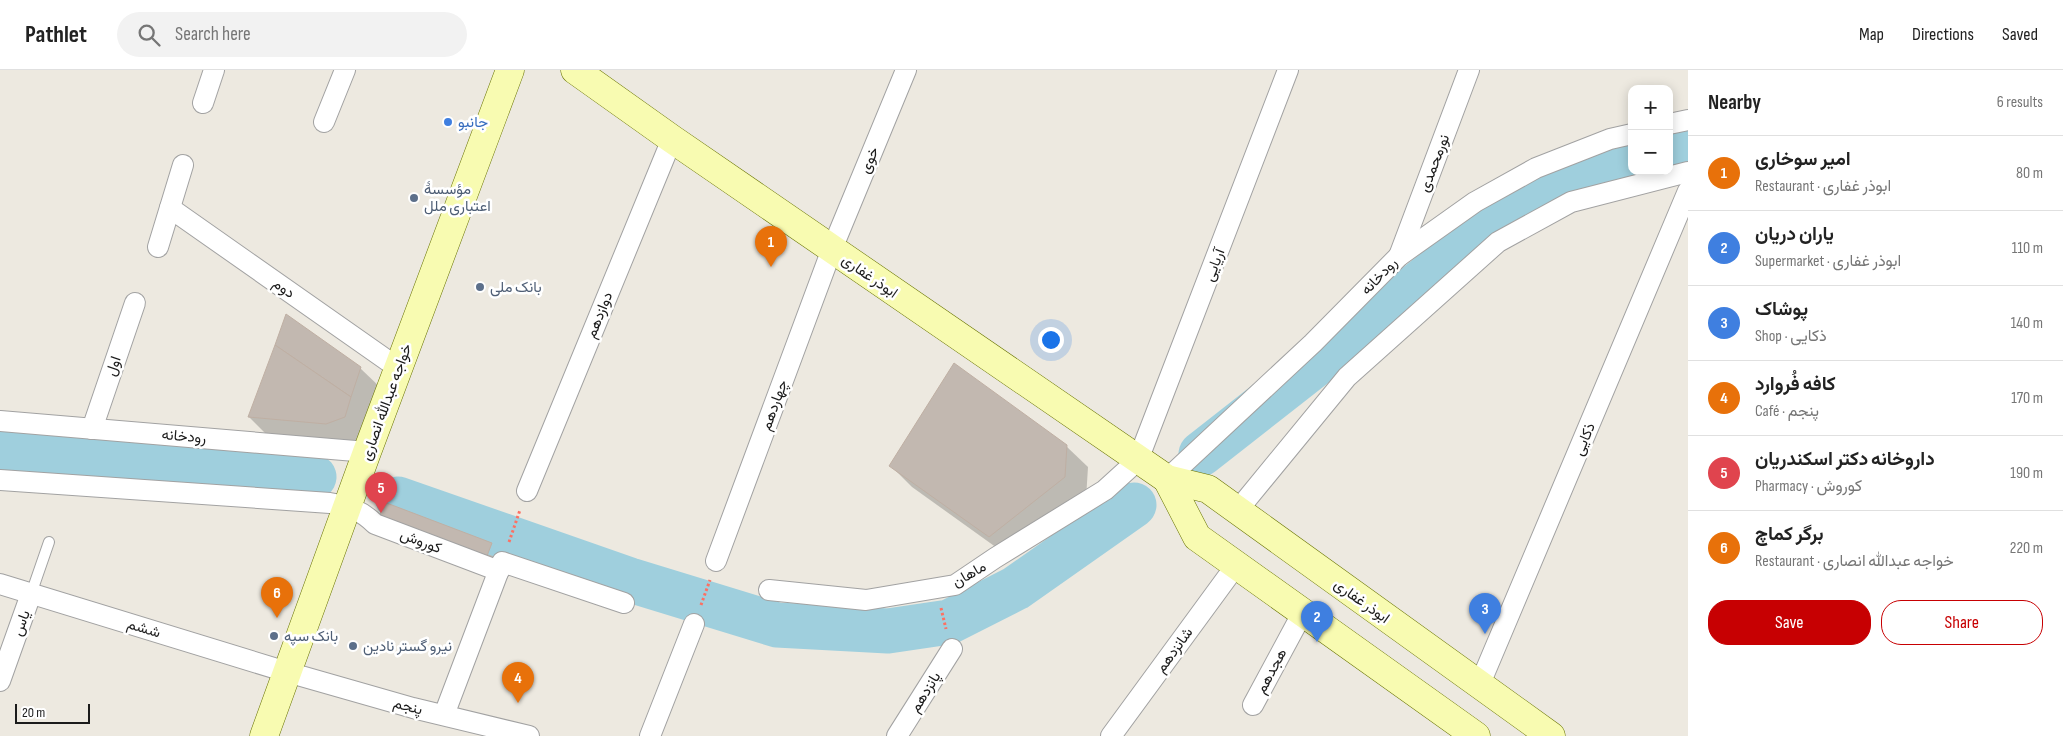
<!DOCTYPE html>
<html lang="en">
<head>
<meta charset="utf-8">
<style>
	body { margin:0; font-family:"Sofia Sans Condensed",Vazirmatn,sans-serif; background:#f2f2f2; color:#222 }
	.controls { position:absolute; right:15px; top:15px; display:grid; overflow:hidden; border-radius:10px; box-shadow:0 2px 12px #0003 }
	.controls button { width:45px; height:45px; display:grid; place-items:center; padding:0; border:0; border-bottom:1px solid #e0e0e0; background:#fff; color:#222; font:25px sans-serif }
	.scale { position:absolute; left:15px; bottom:12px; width:75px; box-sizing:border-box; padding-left:5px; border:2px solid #1b1b1b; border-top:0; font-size:14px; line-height:18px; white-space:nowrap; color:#1b1b1b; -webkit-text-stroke:4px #fff; paint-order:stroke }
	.you { position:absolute; left:1050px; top:269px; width:18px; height:18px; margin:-12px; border:4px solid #fff; border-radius:50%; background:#1a73e8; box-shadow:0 0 0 8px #1a73e833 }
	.badge { display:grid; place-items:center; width:32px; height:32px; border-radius:50%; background:#c70002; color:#fff; font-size:16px; font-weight:700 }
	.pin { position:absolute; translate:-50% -41px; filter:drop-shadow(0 1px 2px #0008) }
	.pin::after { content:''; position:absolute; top:26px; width:18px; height:15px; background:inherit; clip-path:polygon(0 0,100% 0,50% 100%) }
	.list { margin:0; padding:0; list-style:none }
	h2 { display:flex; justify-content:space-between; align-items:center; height:65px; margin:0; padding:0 20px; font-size:21px }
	h2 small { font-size:16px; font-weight:400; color:#767676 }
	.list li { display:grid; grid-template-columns:32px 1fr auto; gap:15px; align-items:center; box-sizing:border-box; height:75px; padding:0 20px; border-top:1px solid #e0e0e0 }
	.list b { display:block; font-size:19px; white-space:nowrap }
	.list p { margin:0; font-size:16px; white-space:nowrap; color:#767676 }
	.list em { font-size:16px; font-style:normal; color:#767676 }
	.actions { display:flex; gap:10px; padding:15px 20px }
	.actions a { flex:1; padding:11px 0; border:1px solid #c70002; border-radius:20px; text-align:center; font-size:18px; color:#c70002 }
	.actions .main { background:#c70002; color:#fff }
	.icon { flex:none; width:28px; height:28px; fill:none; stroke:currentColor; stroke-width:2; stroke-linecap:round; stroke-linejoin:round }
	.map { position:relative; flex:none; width:1688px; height:666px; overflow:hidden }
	header { display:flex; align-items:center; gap:30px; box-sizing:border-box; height:70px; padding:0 25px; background:#fff; border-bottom:1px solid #e0e0e0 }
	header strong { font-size:24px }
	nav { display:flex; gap:28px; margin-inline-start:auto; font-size:18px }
	.search { width:350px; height:45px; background:#f2f2f2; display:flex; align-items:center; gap:12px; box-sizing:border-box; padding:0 18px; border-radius:28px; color:#767676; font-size:19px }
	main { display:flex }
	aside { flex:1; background:#fff }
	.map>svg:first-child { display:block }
	.shadow { fill:#0003 }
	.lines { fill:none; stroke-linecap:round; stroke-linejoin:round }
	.river { stroke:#9fcfdd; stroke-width:45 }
	.building { fill:#c2b8b0; stroke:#bfafa3 }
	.service-casing { stroke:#a2a2a2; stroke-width:12 }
	.minor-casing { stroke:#a2a2a2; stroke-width:22 }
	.secondary-casing { stroke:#687302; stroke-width:29 }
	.path { stroke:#fd7062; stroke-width:3; stroke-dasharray:2.5 2.5; stroke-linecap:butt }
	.service { stroke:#fff; stroke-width:10 }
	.minor { stroke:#fff; stroke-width:20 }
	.secondary { stroke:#f8fbb1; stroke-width:28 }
	.shop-dot { fill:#3f7fe0; stroke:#fff; stroke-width:2 }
	.service-dot { fill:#5c6f8a; stroke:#fff; stroke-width:2 }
	.labels { text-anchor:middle; stroke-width:5; stroke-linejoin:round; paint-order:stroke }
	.shop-label { font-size:15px; fill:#366cbe; stroke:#fff; text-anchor:start }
	.street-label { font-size:15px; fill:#1b1b1b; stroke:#fff }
	.service-label { font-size:15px; fill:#4e5e75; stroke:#fff; text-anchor:start }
</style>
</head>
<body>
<header>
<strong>Pathlet</strong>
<div class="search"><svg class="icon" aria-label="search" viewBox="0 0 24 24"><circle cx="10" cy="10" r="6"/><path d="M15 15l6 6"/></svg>Search here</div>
<nav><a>Map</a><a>Directions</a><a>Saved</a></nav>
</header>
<main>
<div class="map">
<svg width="1688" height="666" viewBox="0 0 1688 666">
	<rect width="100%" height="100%" fill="#ede9e0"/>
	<g class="shadow">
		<polygon points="360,298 382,319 367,369 348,375 270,368 249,347"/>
		<polygon points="1066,376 1088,397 1086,429 1011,488 912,417 891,396"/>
		<polygon points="388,459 491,474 500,483 494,499"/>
	</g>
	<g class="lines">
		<g class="river">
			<polyline points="1669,80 1688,80"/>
			<polyline points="0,378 314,407"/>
			<polyline points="1201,384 1445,193 1522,128 1632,89"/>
			<polyline points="398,429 630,510 777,555 888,561 949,552 1016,518 1134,435"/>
		</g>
	</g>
	<g class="building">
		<polygon points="286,244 361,297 351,327 275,275"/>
		<polygon points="275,275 351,327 345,347 326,354 248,347"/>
		<polygon points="954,293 1067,375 1065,407 989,467 889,396"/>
		<polygon points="384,432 492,473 485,491 378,451"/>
	</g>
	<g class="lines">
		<g class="service-casing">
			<polyline id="service" points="31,524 49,472"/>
		</g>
		<g class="minor-casing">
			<g id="minor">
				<polyline points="203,33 214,0"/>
				<polyline points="324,52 345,0"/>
				<polyline points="1669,54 1688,50"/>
				<polyline points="170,138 398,298"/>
				<polyline points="158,177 183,95"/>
				<polyline points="1399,186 1469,0"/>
				<polyline points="0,351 367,382"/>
				<polyline points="92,359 135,233"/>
				<polyline points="1167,409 1313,273 1399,186 1475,132 1536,98 1610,69 1632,64"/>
				<path d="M0 410 330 433C348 436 361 440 375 454L499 501"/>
				<polyline points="527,421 672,69"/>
				<polyline points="1237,441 1347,307 1498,172 1571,132 1688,102"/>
				<polyline points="716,491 832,179 906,0"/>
				<polyline points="0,514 287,602 413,638 529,666"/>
				<polyline points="769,520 866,530 955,515 995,488 1105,420 1138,390 1288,0"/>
				<polyline points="0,611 31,524"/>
				<polyline points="1479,616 1688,121"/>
				<polyline points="1253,635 1303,542"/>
				<polyline points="444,645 502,492 624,533"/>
				<polyline points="650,666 694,554"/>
				<polyline points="897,666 952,579"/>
				<polyline points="1111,666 1237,494"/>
			</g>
		</g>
		<g class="secondary-casing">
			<g id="secondary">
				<polyline points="575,0 672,69 1167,409 1208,419 1551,666"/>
				<polyline points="1167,409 1197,467 1476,666"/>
				<polyline points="264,666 367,382 510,0"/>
			</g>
		</g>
		<g class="path">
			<polyline points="509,472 520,440"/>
			<polyline points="701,535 710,510"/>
			<polyline points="941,538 946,559"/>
		</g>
		<use href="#service" class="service"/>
		<use href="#minor" class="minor"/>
		<use href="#secondary" class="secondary"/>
	</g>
	<circle class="shop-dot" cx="448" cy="52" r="5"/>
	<g class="service-dot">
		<circle cx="414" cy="128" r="5"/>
		<circle cx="480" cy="217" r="5"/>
		<circle cx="274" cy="566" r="5"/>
		<circle cx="353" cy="576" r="5"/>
	</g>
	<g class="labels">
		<g class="shop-label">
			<text x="458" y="57">جانبو</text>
		</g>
		<g class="street-label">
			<text transform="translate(869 90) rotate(-67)" y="5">خوی</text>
			<text transform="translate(1434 93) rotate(-69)" y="5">نورمحمدی</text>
			<text transform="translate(1214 195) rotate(-69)" y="5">آریایی</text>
			<text transform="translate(870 206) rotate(35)" y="5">ابوذر غفاری</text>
			<text transform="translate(1379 206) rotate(-46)" y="5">رودخانه</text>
			<text transform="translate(284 218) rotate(35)" y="5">دوم</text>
			<text transform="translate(599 245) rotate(-68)" y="5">دوازدهم</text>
			<text transform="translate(113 296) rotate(-71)" y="5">اول</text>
			<text transform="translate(386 332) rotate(-70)" y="5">خواجه عبدالله انصاری</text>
			<text transform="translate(774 335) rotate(-70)" y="5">چهاردهم</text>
			<text transform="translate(184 366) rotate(5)" y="5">رودخانه</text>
			<text transform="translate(1584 369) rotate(-67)" y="5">ذکایی</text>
			<text transform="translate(421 471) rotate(21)" y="5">کوروش</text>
			<text transform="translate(969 504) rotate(-30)" y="5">ماهان</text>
			<text transform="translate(1362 531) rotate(36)" y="5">ابوذر غفاری</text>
			<text transform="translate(21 553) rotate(-70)" y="5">یاس</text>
			<text transform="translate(144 558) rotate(17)" y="5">ششم</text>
			<text transform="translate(1174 580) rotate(-54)" y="5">شانزدهم</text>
			<text transform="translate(1271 601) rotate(-62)" y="5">هجدهم</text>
			<text transform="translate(925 622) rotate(-58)" y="5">پانزدهم</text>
			<text transform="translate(408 636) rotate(15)" y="5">پنجم</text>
		</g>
		<g class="service-label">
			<text x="424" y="124">مؤسسهٔ<tspan x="424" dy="17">اعتباری ملل</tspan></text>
			<text x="490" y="222">بانک ملی</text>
			<text x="284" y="571">بانک سپه</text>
			<text x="363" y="581">نیرو گستر نادین</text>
		</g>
	</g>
</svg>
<div class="controls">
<button>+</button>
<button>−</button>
</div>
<div class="scale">20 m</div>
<div class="you"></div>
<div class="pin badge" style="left:771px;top:197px;background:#e8710a">1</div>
<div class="pin badge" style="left:1317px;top:572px;background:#3f7fe0">2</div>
<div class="pin badge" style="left:1485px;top:564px;background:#3f7fe0">3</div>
<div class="pin badge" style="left:518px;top:633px;background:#e8710a">4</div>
<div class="pin badge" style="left:381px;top:443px;background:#e0444e">5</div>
<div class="pin badge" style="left:277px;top:548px;background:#e8710a">6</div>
</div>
<aside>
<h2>Nearby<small>6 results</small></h2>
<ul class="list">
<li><span class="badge" style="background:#e8710a">1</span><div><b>امیر سوخاری</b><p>Restaurant · ابوذر غفاری</p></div><em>80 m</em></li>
<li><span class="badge" style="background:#3f7fe0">2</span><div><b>یاران دریان</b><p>Supermarket · ابوذر غفاری</p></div><em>110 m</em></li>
<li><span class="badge" style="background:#3f7fe0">3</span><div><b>پوشاک</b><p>Shop · ذکایی</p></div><em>140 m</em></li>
<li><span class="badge" style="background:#e8710a">4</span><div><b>کافه فُروارد</b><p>Café · پنجم</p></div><em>170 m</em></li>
<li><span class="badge" style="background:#e0444e">5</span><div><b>داروخانه دکتر اسکندریان</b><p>Pharmacy · کوروش</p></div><em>190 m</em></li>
<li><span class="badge" style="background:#e8710a">6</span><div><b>برگر کماچ</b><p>Restaurant · خواجه عبدالله انصاری</p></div><em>220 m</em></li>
</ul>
<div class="actions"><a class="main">Save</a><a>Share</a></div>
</aside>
</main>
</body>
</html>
